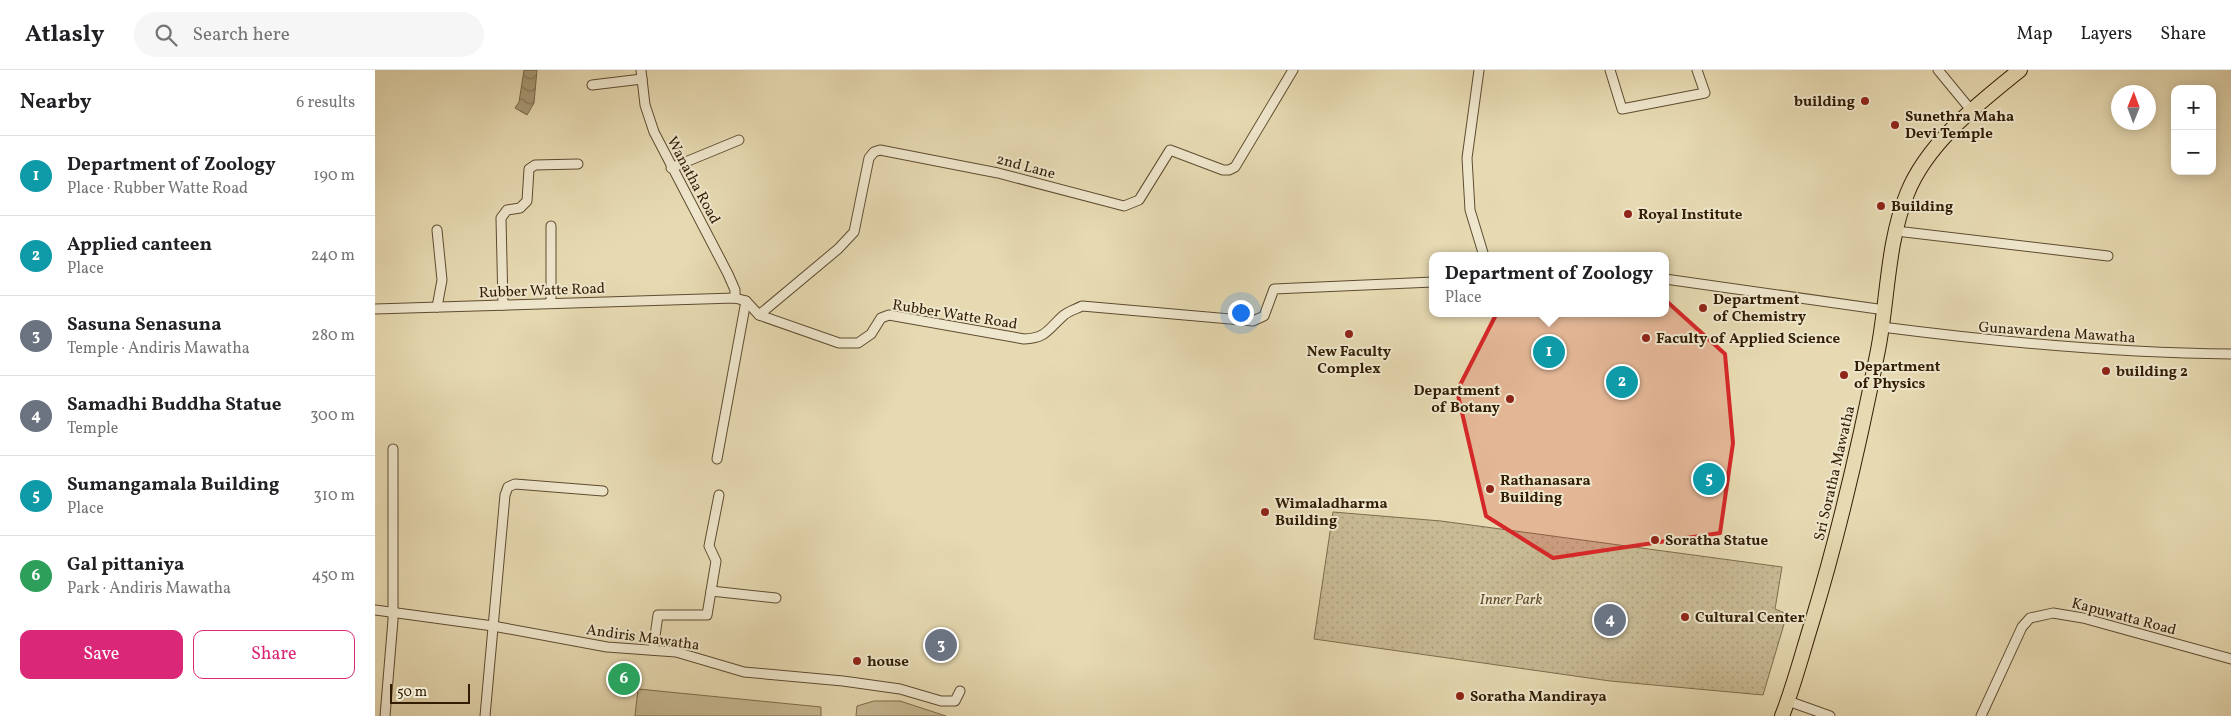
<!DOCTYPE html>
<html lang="en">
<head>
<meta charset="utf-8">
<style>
	body { margin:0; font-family:Vollkorn,serif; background:#f6f6f6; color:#202124 }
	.controls { position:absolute; right:15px; top:15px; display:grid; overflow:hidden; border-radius:10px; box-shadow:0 2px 12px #0003 }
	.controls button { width:45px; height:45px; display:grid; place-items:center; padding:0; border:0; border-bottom:1px solid #e0e0e0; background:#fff; color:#202124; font:25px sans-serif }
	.compass { position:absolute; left:1736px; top:15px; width:45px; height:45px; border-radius:50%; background:#fff; box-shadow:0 2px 12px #0003; rotate:1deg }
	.scale { position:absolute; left:15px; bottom:12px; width:80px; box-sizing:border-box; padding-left:5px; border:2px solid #321d04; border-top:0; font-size:14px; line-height:18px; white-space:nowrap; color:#321d04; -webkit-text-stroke:4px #efe7cd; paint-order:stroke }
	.you { position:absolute; left:865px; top:242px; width:18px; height:18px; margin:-12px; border:4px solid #fff; border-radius:50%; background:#1a73e8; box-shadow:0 0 0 8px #1a73e833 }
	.badge { display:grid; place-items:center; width:32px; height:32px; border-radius:50%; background:#db2777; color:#fff; font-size:16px; font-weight:700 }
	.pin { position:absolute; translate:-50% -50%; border:2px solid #fff; box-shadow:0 1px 5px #0006 }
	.popup { position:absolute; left:1054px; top:182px; width:240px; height:65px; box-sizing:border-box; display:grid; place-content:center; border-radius:10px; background:#fff; filter:drop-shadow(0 1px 4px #0005); font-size:16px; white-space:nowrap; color:#757577 }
	.popup b { font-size:19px; color:#202124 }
	.popup::after { content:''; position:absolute; left:50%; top:100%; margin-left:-10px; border:10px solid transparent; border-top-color:#fff }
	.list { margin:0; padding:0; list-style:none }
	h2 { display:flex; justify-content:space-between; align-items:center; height:65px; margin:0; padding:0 20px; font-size:21px }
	h2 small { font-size:16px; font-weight:400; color:#757577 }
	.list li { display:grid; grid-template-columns:32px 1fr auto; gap:15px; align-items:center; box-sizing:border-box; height:80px; padding:0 20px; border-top:1px solid #e0e0e0 }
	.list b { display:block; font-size:19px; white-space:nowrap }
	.list p { margin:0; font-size:16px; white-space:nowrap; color:#757577 }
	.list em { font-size:16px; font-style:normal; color:#757577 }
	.actions { display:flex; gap:10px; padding:15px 20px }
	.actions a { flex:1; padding:11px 0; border:1px solid #db2777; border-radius:10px; text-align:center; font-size:18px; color:#db2777 }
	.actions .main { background:#db2777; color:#fff }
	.icon { flex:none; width:28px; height:28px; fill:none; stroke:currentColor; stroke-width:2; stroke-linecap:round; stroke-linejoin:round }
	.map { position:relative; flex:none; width:1856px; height:646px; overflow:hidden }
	header { display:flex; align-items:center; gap:30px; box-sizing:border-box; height:70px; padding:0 25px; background:#fff; border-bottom:1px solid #e0e0e0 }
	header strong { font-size:24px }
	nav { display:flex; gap:28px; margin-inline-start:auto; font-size:18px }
	.search { width:350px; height:45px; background:#f6f6f6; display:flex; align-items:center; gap:12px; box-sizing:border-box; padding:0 18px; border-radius:28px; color:#757577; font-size:19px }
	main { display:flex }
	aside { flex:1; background:#fff }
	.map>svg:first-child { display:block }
	.grass { fill:url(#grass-dots); stroke:#7d6c4c }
	.pitch { fill:#c8ba94; stroke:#7d6c4c }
	.water { fill:url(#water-waves); stroke:#796849 }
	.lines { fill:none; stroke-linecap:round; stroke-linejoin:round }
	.street-casing { stroke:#5f4c30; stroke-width:11 }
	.primary-casing { stroke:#321d04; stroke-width:16 }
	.street { stroke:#efe7cd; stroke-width:9 }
	.primary { stroke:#e7dab2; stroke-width:14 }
	.marked { fill:#d62828; fill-opacity:0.2; stroke:#d62828; stroke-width:4; stroke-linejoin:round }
	.poi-dot { fill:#8f2418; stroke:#efe7cd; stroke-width:2 }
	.labels { text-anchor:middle; stroke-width:4; stroke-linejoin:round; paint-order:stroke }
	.poi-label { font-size:15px; font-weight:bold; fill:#321d04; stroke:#efe7cd; text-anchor:start }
	.street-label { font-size:15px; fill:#321d04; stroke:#efe7cd }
	.park-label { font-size:15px; font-style:italic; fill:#5f4c2f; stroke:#efe7cd }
</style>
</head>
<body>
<header>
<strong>Atlasly</strong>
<div class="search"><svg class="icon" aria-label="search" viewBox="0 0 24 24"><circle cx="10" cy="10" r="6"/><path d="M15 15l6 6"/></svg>Search here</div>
<nav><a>Map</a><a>Layers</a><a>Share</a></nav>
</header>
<main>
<aside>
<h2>Nearby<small>6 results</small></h2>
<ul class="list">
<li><span class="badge" style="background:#0f9aa8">1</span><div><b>Department of Zoology</b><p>Place · Rubber Watte Road</p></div><em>190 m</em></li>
<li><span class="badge" style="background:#0f9aa8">2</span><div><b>Applied canteen</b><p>Place</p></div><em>240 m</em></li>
<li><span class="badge" style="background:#6b7280">3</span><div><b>Sasuna Senasuna</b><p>Temple · Andiris Mawatha</p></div><em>280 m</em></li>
<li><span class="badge" style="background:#6b7280">4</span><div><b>Samadhi Buddha Statue</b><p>Temple</p></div><em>300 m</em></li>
<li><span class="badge" style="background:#0f9aa8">5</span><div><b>Sumangamala Building</b><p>Place</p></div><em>310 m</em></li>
<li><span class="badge" style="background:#2e9e5b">6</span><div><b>Gal pittaniya</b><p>Park · Andiris Mawatha</p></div><em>450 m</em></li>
</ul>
<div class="actions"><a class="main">Save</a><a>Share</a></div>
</aside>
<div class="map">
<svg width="1856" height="646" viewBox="0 0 1856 646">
	<defs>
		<pattern id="grass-dots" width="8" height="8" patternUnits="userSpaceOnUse" patternTransform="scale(1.25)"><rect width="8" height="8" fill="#c8ba94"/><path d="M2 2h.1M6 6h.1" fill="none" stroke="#ac9f7e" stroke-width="1.8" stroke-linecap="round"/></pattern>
		<pattern id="water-waves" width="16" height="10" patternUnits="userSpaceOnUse" patternTransform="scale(1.25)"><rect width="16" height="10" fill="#a99a77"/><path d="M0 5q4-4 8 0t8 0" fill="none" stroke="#8a7d5f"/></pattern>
	</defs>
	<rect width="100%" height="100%" fill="#e7dab2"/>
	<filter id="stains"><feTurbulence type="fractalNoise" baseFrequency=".004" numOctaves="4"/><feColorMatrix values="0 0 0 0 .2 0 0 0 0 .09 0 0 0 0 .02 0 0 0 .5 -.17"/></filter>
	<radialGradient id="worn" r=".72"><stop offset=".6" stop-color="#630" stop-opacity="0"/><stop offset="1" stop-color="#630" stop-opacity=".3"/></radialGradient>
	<polygon class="grass" points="958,442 1066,451 1407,497 1400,539 1412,544 1388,625 1235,611 939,569"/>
	<g class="pitch">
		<polygon points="263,619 446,637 446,646 260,646"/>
		<polygon points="499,631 525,631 571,646 481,646 482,636"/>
	</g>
	<polygon class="water" points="149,0 162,0 159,33 152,45 140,38 144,32"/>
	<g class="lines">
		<g class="street-casing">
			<g id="street">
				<polyline points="266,0 270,35 279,62 353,204 360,220 360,228"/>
				<polyline points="1104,0 1092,88 1095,140 1109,186"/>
				<polyline points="1235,0 1247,39 1330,23 1322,0"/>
				<polyline points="1563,0 1596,40"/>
				<polyline points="217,15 267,9"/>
				<polyline points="296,98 364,70"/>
				<polyline points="62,160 67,210 62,237"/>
				<polyline points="1521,161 1733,186"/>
				<polyline points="1290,209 1510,240"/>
				<polyline points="176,233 176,156"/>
				<polyline points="128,235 126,148 132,140 145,138 152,131 154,99 160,95 203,94"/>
				<path d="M0 239 360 228 371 231 384 245 464 273H483L496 264 506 248 514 245 649 269C672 268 673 259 689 245 694 241 701 239 707 236L878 251 889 246 899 219 1058 212"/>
				<polyline points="384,245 463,179 479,162 494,88 499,82 505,80 623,103 749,136 764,130 795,80 848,100 854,100 860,97 918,0"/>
				<path d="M1507 257C1623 272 1739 283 1856 284"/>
				<polyline points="342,389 371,231"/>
				<polyline points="336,521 401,528"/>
				<polyline points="0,540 118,556 232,577 301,582 369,602 468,611 525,619 566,631 580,631 585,621"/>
				<polyline points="278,580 283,545 332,545 341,491 334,476 344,425"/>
				<polyline points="1413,631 1455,646"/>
				<polyline points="10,646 18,550 18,379"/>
				<polyline points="110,646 130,425 133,417 140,414 228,421"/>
				<polyline points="1606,646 1647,557 1655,548 1678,543 1708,548 1856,589"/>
			</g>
		</g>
		<g class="primary-casing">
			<path id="primary" d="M1407 646C1419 616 1427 584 1437 552 1464 463 1485 372 1503 280 1513 229 1512 173 1532 124 1552 73 1604 33 1645 0"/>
		</g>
		<use href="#street" class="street"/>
		<use href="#primary" class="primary"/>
	</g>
	<path class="marked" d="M1151 186 1257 200 1350 284 1358 373 1345 463 1178 488 1111 446 1082 321Z"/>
	<g class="poi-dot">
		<circle cx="1490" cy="31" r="5"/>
		<circle cx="1520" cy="55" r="5"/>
		<circle cx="1506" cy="136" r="5"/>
		<circle cx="1253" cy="144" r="5"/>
		<circle cx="1328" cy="238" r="5"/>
		<circle cx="974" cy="264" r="5"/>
		<circle cx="1271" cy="268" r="5"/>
		<circle cx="1731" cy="301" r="5"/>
		<circle cx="1469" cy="305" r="5"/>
		<circle cx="1135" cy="329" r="5"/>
		<circle cx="1115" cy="419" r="5"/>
		<circle cx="890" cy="442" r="5"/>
		<circle cx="1280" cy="470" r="5"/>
		<circle cx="1310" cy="547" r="5"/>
		<circle cx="482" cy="591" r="5"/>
		<circle cx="1085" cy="626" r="5"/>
	</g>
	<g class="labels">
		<g class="poi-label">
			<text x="1480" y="36" text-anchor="end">building</text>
			<text x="1530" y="51">Sunethra Maha<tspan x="1530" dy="17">Devi Temple</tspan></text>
			<text x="1516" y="141">Building</text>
			<text x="1263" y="149">Royal Institute</text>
			<text x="1338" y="234">Department<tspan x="1338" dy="17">of Chemistry</tspan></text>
			<text x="1281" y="273">Faculty of Applied Science</text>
			<text x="974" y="286" text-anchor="middle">New Faculty<tspan x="974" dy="17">Complex</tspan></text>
			<text x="1479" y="301">Department<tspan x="1479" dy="17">of Physics</tspan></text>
			<text x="1741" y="306">building 2</text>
			<text x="1125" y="325" text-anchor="end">Department<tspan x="1125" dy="17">of Botany</tspan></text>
			<text x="1125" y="415">Rathanasara<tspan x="1125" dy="17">Building</tspan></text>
			<text x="900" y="438">Wimaladharma<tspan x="900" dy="17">Building</tspan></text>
			<text x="1290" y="475">Soratha Statue</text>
			<text x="1320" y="552">Cultural Center</text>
			<text x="492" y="596">house</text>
			<text x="1095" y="631">Soratha Mandiraya</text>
		</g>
		<g class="street-label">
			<text transform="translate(651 96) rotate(15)" y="5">2nd Lane</text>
			<text transform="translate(319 110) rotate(62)" y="5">Wanatha Road</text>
			<text transform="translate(167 220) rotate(-2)" y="5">Rubber Watte Road</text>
			<text transform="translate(580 244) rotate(9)" y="5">Rubber Watte Road</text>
			<text transform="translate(1682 262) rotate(4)" y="5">Gunawardena Mawatha</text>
			<text transform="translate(1459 403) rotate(-77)" y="5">Sri Soratha Mawatha</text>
			<text transform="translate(1749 546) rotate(15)" y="5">Kapuwatta Road</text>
			<text transform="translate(268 567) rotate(8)" y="5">Andiris Mawatha</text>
		</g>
		<g class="park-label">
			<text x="1136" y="534">Inner Park</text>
		</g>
	</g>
	<rect width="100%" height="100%" filter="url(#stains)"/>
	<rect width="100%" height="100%" fill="url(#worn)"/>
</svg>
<div class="controls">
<button>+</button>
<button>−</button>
</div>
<svg class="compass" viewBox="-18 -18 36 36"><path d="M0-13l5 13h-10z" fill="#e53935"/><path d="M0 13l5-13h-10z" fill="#757577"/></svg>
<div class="scale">50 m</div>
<div class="you"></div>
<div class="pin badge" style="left:1174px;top:282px;background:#0f9aa8">1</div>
<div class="popup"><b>Department of Zoology</b>Place</div>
<div class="pin badge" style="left:1247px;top:312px;background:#0f9aa8">2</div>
<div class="pin badge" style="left:566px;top:575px;background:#6b7280">3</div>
<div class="pin badge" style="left:1235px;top:550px;background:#6b7280">4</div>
<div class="pin badge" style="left:1334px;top:409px;background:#0f9aa8">5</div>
<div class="pin badge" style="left:249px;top:609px;background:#2e9e5b">6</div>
</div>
</main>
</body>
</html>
